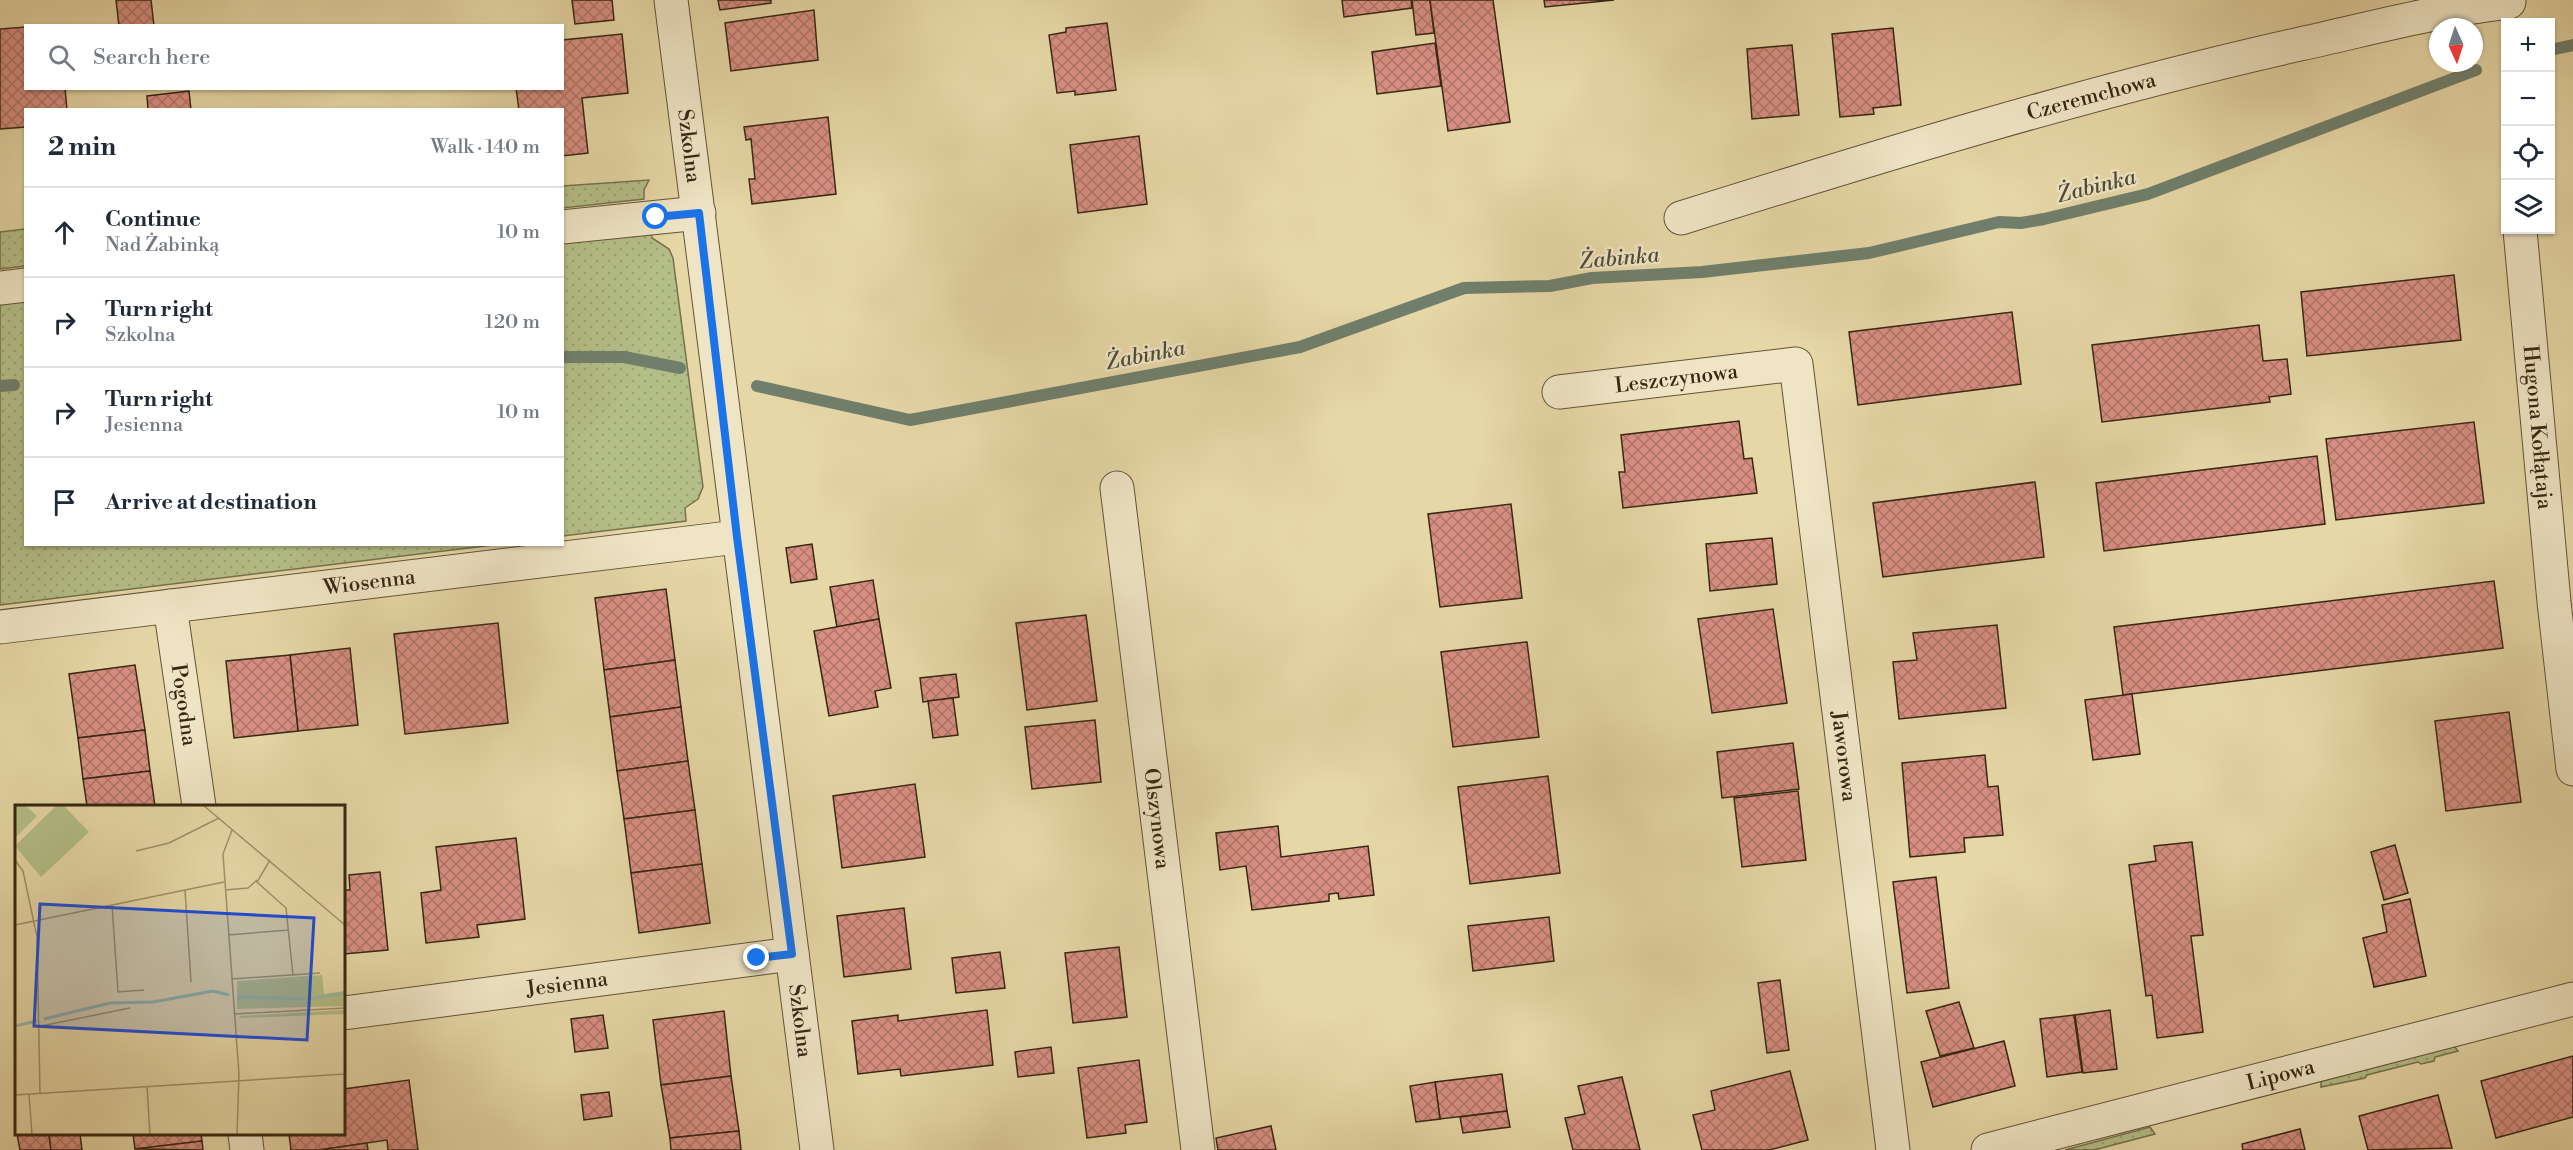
<!DOCTYPE html>
<html lang="en">
<head>
<meta charset="utf-8">
<style>
	body { margin:0; font-family:"Libre Bodoni",serif; background:#f2f2f3; color:#1f2937 }
	.controls { position:absolute; right:18px; top:18px; display:grid; overflow:hidden; border-radius:0px; box-shadow:0 2px 4px #0004 }
	.controls button { width:54px; height:54px; display:grid; place-items:center; padding:0; border:0; border-bottom:2px solid #e0e1e3; background:#fff; color:#1f2937; font:30px sans-serif }
	.compass { position:absolute; left:2429px; top:18px; width:54px; height:54px; border-radius:50%; background:#fff; box-shadow:0 2px 4px #0004; rotate:177deg }
	.stop { position:absolute; width:18px; height:18px; margin:-14px; border:4px solid #1a73e8; border-radius:50%; background:#fff }
	.stop.end { background:#1a73e8; border-color:#fff; box-shadow:0 2px 6px #0008 }
	.list { margin:0; padding:0; list-style:none }
	h2 { display:flex; justify-content:space-between; align-items:center; height:78px; margin:0; padding:0 24px; font-size:26px }
	h2 small { font-size:20px; font-weight:400; color:#747a83 }
	.list li { display:grid; grid-template-columns:39px 1fr auto; gap:18px; align-items:center; box-sizing:border-box; height:90px; padding:0 24px; border-top:2px solid #e0e1e3 }
	.list b { display:block; font-size:22px; white-space:nowrap }
	.list p { margin:0; font-size:20px; white-space:nowrap; color:#747a83 }
	.list em { font-size:20px; font-style:normal; color:#747a83 }
	.icon { flex:none; width:33px; height:33px; fill:none; stroke:currentColor; stroke-width:2; stroke-linecap:round; stroke-linejoin:round }
	.map { position:relative; flex:none; width:2573px; height:1150px; overflow:hidden }
	.search { position:absolute; background:#fff; box-shadow:0 2px 4px #0004; left:24px; top:24px; width:540px; height:66px; display:flex; align-items:center; gap:15px; box-sizing:border-box; padding:0 21px; border-radius:0px; color:#747a83; font-size:22px }
	.panel { position:absolute; background:#fff; box-shadow:0 2px 4px #0004; left:24px; top:108px; width:540px; height:438px; border-radius:0px }
	.map>svg:first-child { display:block }
	.grass { fill:url(#grass-dots); stroke:#75724d; stroke-width:1.5 }
	.lines { fill:none; stroke-linecap:round; stroke-linejoin:round }
	.stream { stroke:#707f6b; stroke-width:12 }
	.building { fill:url(#building-cross-hatch); stroke:#362713; stroke-width:1.5 }
	.street-casing { stroke:#625338; stroke-width:35 }
	.street { stroke:#efe5c5; stroke-width:33 }
	.route { stroke:#1a73e8; stroke-width:8 }
	.labels { text-anchor:middle; stroke-width:4.5; stroke-linejoin:round; paint-order:stroke }
	.street-label { font-size:21px; fill:#362713; stroke:#efe5c5 }
	.water-label { font-size:22px; font-style:italic; fill:#4e4c38; stroke:#efe5c5 }
	.inset-river { fill:none; stroke:#96baa5; stroke-width:3 }
	.inset-road { fill:none; stroke:#a0916b; stroke-width:1.5 }
	.view { fill:#1d4ed8; fill-opacity:0.15; stroke:#1d4ed8; stroke-width:3 }
	.inset-edge { fill:none; stroke:#362713; stroke-width:3 }
</style>
</head>
<body>
<div class="map">
<svg width="2573" height="1150" viewBox="0 0 2573 1150">
	<defs>
		<pattern id="grass-dots" width="8" height="8" patternUnits="userSpaceOnUse" patternTransform="scale(1.5)"><rect width="8" height="8" fill="#b4be87"/><path d="M2 2h.1M6 6h.1" fill="none" stroke="#9ba374" stroke-width="1.8" stroke-linecap="round"/></pattern>
		<pattern id="building-cross-hatch" width="8" height="8" patternUnits="userSpaceOnUse" patternTransform="scale(1.5)"><rect width="8" height="8" fill="#d88f82"/><path d="M0 0l8 8M0 8l8-8" fill="none" stroke="#b07569"/></pattern>
	</defs>
	<rect width="100%" height="100%" fill="#e6d7a6"/>
	<filter id="stains"><feTurbulence type="fractalNoise" baseFrequency=".00333" numOctaves="4"/><feColorMatrix values="0 0 0 0 .2 0 0 0 0 .09 0 0 0 0 .02 0 0 0 .5 -.17"/></filter>
	<radialGradient id="worn" r=".72"><stop offset=".6" stop-color="#630" stop-opacity="0"/><stop offset="1" stop-color="#630" stop-opacity=".3"/></radialGradient>
	<g class="grass">
		<polygon points="649,180 644,190 644,199 563,208 563,186"/>
		<polygon points="25,229 25,266 0,269 0,232"/>
		<polygon points="651,232 652,238 669,249 673,258 703,487 698,499 685,508 686,521 563,536 563,240"/>
		<polygon points="25,301 26,544 493,545 0,605 0,304"/>
		<polygon points="2454,1046 2458,1051 2435,1057 2434,1061 2421,1064 2418,1062 2367,1075 2365,1078 2321,1087 2321,1081"/>
		<polygon points="2150,1127 2155,1134 2094,1150 2065,1150"/>
	</g>
	<g class="lines">
		<g class="stream">
			<polyline points="2550,50 2573,45"/>
			<polyline points="562,357 624,357 680,368"/>
			<polyline points="0,386 14,385"/>
			<polyline points="757,386 910,420 1300,347 1464,288 1550,286 1592,278 1702,272 1869,253 1999,222 2021,223 2044,219 2148,194 2476,70"/>
		</g>
	</g>
	<g class="building">
		<polygon points="116,0 151,0 154,26 119,26"/>
		<polygon points="572,0 612,0 614,20 575,24"/>
		<polygon points="718,0 771,0 771,3 720,10"/>
		<polygon points="1342,0 1411,0 1412,8 1344,17"/>
		<polygon points="1412,0 1430,0 1434,33 1416,35"/>
		<polygon points="1430,0 1493,0 1510,122 1448,131"/>
		<polygon points="1544,0 1614,0 1545,7"/>
		<polygon points="814,10 818,60 731,71 725,23"/>
		<polygon points="1107,23 1116,90 1075,95 1075,91 1057,93 1049,35 1066,32 1066,28"/>
		<polygon points="26,27 26,88 65,88 67,110 26,110 26,127 0,129 0,29"/>
		<polygon points="1893,28 1901,105 1873,108 1874,114 1840,117 1832,34"/>
		<polygon points="622,34 628,93 582,98 588,153 562,156 562,110 519,110 516,88 562,88 562,40"/>
		<polygon points="1435,43 1441,86 1377,94 1372,52"/>
		<polygon points="1792,45 1799,115 1752,119 1747,49"/>
		<polygon points="189,91 191,110 148,110 147,96"/>
		<polygon points="828,117 836,194 752,204 749,179 755,179 751,139 746,140 744,127"/>
		<polygon points="1139,136 1147,204 1078,213 1070,145"/>
		<polygon points="2454,275 2461,340 2307,356 2301,292"/>
		<polygon points="2012,312 2021,384 1858,405 1849,332"/>
		<polygon points="2259,325 2263,361 2287,359 2291,394 2269,397 2270,402 2102,422 2092,345"/>
		<polygon points="1739,421 1744,459 1752,458 1757,493 1623,508 1619,472 1625,472 1621,435"/>
		<polygon points="2474,422 2484,503 2336,520 2326,439"/>
		<polygon points="2317,456 2325,524 2104,551 2096,483"/>
		<polygon points="2035,482 2044,557 1883,577 1873,503"/>
		<polygon points="1511,504 1522,598 1440,607 1428,514"/>
		<polygon points="1772,538 1777,584 1710,591 1706,544"/>
		<polygon points="812,544 817,579 791,583 786,548"/>
		<polygon points="873,580 879,619 837,627 830,587"/>
		<polygon points="2494,581 2503,648 2123,695 2114,627"/>
		<polygon points="666,589 675,660 604,670 595,598"/>
		<polygon points="1773,609 1787,703 1712,713 1698,619"/>
		<polygon points="1086,615 1097,701 1027,710 1016,623"/>
		<polygon points="879,619 891,688 875,691 878,707 829,716 814,631"/>
		<polygon points="498,623 508,723 405,734 394,634"/>
		<polygon points="1997,625 2006,708 1899,719 1893,662 1917,660 1913,633"/>
		<polygon points="1527,642 1539,737 1453,747 1441,652"/>
		<polygon points="350,648 358,725 298,731 290,655"/>
		<polygon points="290,655 298,731 234,738 226,661"/>
		<polygon points="675,660 681,707 610,717 604,670"/>
		<polygon points="135,665 145,730 78,738 69,674"/>
		<polygon points="956,674 959,697 923,702 920,678"/>
		<polygon points="2132,694 2140,754 2093,760 2085,700"/>
		<polygon points="953,698 958,735 933,738 928,701"/>
		<polygon points="681,707 688,761 617,771 610,717"/>
		<polygon points="2509,712 2521,802 2446,811 2435,721"/>
		<polygon points="1095,720 1101,782 1032,789 1025,727"/>
		<polygon points="145,730 150,771 83,779 78,738"/>
		<polygon points="1793,743 1799,789 1722,798 1717,752"/>
		<polygon points="1985,755 1988,787 1998,786 2003,835 1964,838 1965,852 1910,857 1902,763"/>
		<polygon points="688,761 695,810 624,819 617,771"/>
		<polygon points="150,771 155,806 87,806 83,779"/>
		<polygon points="1548,776 1560,873 1470,884 1458,787"/>
		<polygon points="915,784 925,857 842,868 833,796"/>
		<polygon points="1798,791 1806,860 1742,867 1734,798"/>
		<polygon points="695,810 702,864 631,873 624,819"/>
		<polygon points="1278,826 1281,857 1368,846 1374,895 1339,899 1338,893 1329,894 1329,901 1252,910 1246,866 1220,870 1216,833"/>
		<polygon points="516,838 525,919 477,925 479,937 426,943 421,893 441,890 436,847"/>
		<polygon points="2192,842 2203,935 2191,936 2203,1032 2157,1038 2152,995 2146,996 2129,865 2156,861 2154,846"/>
		<polygon points="2395,845 2408,893 2384,900 2371,852"/>
		<polygon points="702,864 710,923 639,933 631,873"/>
		<polygon points="380,872 388,950 344,954 344,890 350,890 349,875"/>
		<polygon points="1936,877 1949,988 1907,993 1893,882"/>
		<polygon points="2410,899 2426,976 2374,987 2363,938 2387,932 2382,905"/>
		<polygon points="904,908 911,969 844,977 837,916"/>
		<polygon points="1549,917 1554,961 1473,971 1468,926"/>
		<polygon points="1119,947 1127,1017 1073,1023 1065,953"/>
		<polygon points="1000,952 1005,988 956,993 952,958"/>
		<polygon points="1780,980 1789,1050 1767,1053 1758,983"/>
		<polygon points="1959,1002 1974,1048 1940,1056 1926,1011"/>
		<polygon points="987,1010 993,1065 901,1076 900,1069 858,1074 852,1021 898,1015 898,1021"/>
		<polygon points="2110,1010 2117,1069 2083,1073 2075,1015"/>
		<polygon points="724,1011 731,1076 661,1085 653,1020"/>
		<polygon points="603,1015 608,1048 575,1052 571,1019"/>
		<polygon points="2074,1015 2082,1072 2047,1077 2040,1019"/>
		<polygon points="2004,1041 2015,1086 1933,1107 1921,1062"/>
		<polygon points="1051,1047 1054,1073 1018,1077 1015,1052"/>
		<polygon points="2573,1056 2573,1117 2496,1138 2481,1081"/>
		<polygon points="1139,1060 1147,1122 1125,1125 1126,1133 1087,1138 1078,1068"/>
		<polygon points="1790,1071 1808,1140 1769,1150 1702,1150 1693,1115 1715,1110 1711,1091"/>
		<polygon points="1502,1074 1507,1111 1440,1119 1435,1082"/>
		<polygon points="731,1076 739,1131 670,1138 661,1085"/>
		<polygon points="1622,1077 1640,1150 1573,1150 1565,1118 1585,1114 1578,1086"/>
		<polygon points="409,1080 418,1150 388,1150 387,1140 319,1150 291,1150 289,1134 344,1134 344,1089"/>
		<polygon points="1435,1082 1440,1119 1416,1122 1410,1086"/>
		<polygon points="609,1092 612,1116 584,1120 581,1095"/>
		<polygon points="2438,1095 2452,1148 2368,1150 2359,1116"/>
		<polygon points="1507,1111 1510,1127 1463,1133 1460,1117"/>
		<polygon points="1271,1126 1276,1150 1218,1150 1216,1138"/>
		<polygon points="2300,1129 2305,1150 2243,1150 2242,1144"/>
		<polygon points="739,1131 741,1150 671,1150 670,1138"/>
		<polygon points="17,1134 49,1134 51,1150 20,1150"/>
		<polygon points="49,1134 80,1134 82,1150 51,1150"/>
		<polygon points="133,1134 201,1134 202,1141 135,1149"/>
		<polygon points="202,1141 203,1150 135,1149"/>
		<polygon points="367,1143 368,1150 319,1150"/>
	</g>
	<g class="lines">
		<g class="street-casing">
			<g id="street">
				<path id="s1" d="M671 0 817 1150"/>
				<path id="s2" d="M1681 218C1886 154 2090 91 2300 44 2369 29 2438 10 2509 2"/>
				<polyline points="562,227 699,213"/>
				<path id="s3" d="M2520 230 2554 602 2573 769"/>
				<polyline points="0,288 26,285"/>
				<path id="s4" d="M1559 392 1796 364 1893 1150"/>
				<path id="s5" d="M1117 488 1198 1150"/>
				<path id="s6" d="M170 606 199 806"/>
				<path id="s7" d="M0 627 737 537"/>
				<path id="s8" d="M344 1013 792 954"/>
				<polyline points="245,1134 247,1150"/>
				<path id="s9" d="M1988 1150 2573 999"/>
			</g>
		</g>
		<use href="#street" class="street"/>
	</g>
	<g class="lines">
		<polyline class="route" points="656,217 699,213 737,537 792,954 757,958"/>
	</g>
	<g class="labels">
		<g class="street-label">
			<text dy="7" stroke="none"><textPath href="#s2" startOffset="428">Czeremchowa</textPath></text>
			<text dy="7" stroke="none"><textPath href="#s1" startOffset="147">Szkolna</textPath></text>
			<text dy="7" stroke="none"><textPath href="#s4" startOffset="118">Leszczynowa</textPath></text>
			<text dy="7" stroke="none"><textPath href="#s3" startOffset="198">Hugona Kołłątaja</textPath></text>
			<text dy="7" stroke="none"><textPath href="#s7" startOffset="372">Wiosenna</textPath></text>
			<text dy="7" stroke="none"><textPath href="#s6" startOffset="100">Pogodna</textPath></text>
			<text dy="7" stroke="none"><textPath href="#s4" startOffset="634">Jaworowa</textPath></text>
			<text dy="7" stroke="none"><textPath href="#s5" startOffset="333">Olszynowa</textPath></text>
			<text dy="7" stroke="none"><textPath href="#s8" startOffset="225">Jesienna</textPath></text>
			<text dy="7" stroke="none"><textPath href="#s1" startOffset="1029">Szkolna</textPath></text>
			<text dy="7" stroke="none"><textPath href="#s9" startOffset="302">Lipowa</textPath></text>
		</g>
		<g class="water-label">
			<text transform="translate(2096 185) rotate(-14)" y="8">Żabinka</text>
			<text transform="translate(1619 257) rotate(-5)" y="8">Żabinka</text>
			<text transform="translate(1145 354) rotate(-11)" y="8">Żabinka</text>
		</g>
	</g>
	<g transform="translate(15 805)">
		<rect width="330" height="330" fill="#e6d7a6"/>
		<path d="M307 170 309 189 330 186V201L222 204V176ZM330 205V209L224 213 225 211Z" fill="#b4be87"/>
		<path d="M0 0H10L22 11 0 33ZM42 0H48L74 27 26 72 0 41Z" fill="#b4be87"/>
		<path class="inset-river" d="M222 192 290 194M293 194 330 188M29 214 95 198 138 197 198 186 214 190M0 221 22 216"/>
		<path class="inset-road" d="M188 0 330 120M217 25 208 49 224 269 222 330M121 46 154 38 204 13M0 55 8 66 22 132 25 288M255 55 242 77 271 103 278 170M170 85 176 177M210 85 233 83 242 75M97 100 103 187 129 185M0 120 209 77M213 130 274 125M217 174 305 168M219 209 330 203M26 221 115 203M132 281 135 330M14 289 17 330M0 290 330 269"/>
		<path class="view" d="M25 99 299 113 292 235 19 221Z"/>
		<rect width="330" height="330" class="inset-edge"/>
	</g>
	<rect width="100%" height="100%" filter="url(#stains)"/>
	<rect width="100%" height="100%" fill="url(#worn)"/>
</svg>
<div class="controls">
<button>+</button>
<button>−</button>
<button><svg class="icon" aria-label="locate" viewBox="0 0 24 24"><circle cx="12" cy="12" r="6"/><path d="M12 2v4M12 18v4M2 12h4M18 12h4"/></svg></button>
<button><svg class="icon" aria-label="layers" viewBox="0 0 24 24"><path d="M12 4l9 5-9 5-9-5zM3 14l9 5 9-5"/></svg></button>
</div>
<svg class="compass" viewBox="-18 -18 36 36"><path d="M0-13l5 13h-10z" fill="#e53935"/><path d="M0 13l5-13h-10z" fill="#747a83"/></svg>
<div class="stop" style="left:656px;top:217px"></div>
<div class="stop end" style="left:757px;top:958px"></div>
<div class="search"><svg class="icon" aria-label="search" viewBox="0 0 24 24"><circle cx="10" cy="10" r="6"/><path d="M15 15l6 6"/></svg>Search here</div>
<section class="panel">
<h2>2 min<small>Walk · 140 m</small></h2>
<ul class="list">
<li><svg class="icon" aria-label="ahead" viewBox="0 0 24 24"><path d="M12 20V5M6 11l6-6 6 6"/></svg><div><b>Continue</b><p>Nad Żabinką</p></div><em>10 m</em></li>
<li><svg class="icon" aria-label="right" viewBox="0 0 24 24"><path d="M7 20v-9h11M14 6l5 5-5 5"/></svg><div><b>Turn right</b><p>Szkolna</p></div><em>120 m</em></li>
<li><svg class="icon" aria-label="right" viewBox="0 0 24 24"><path d="M7 20v-9h11M14 6l5 5-5 5"/></svg><div><b>Turn right</b><p>Jesienna</p></div><em>10 m</em></li>
<li><svg class="icon" aria-label="arrive" viewBox="0 0 24 24"><path d="M6 21V4h12l-3 4 3 4H6"/></svg><div><b>Arrive at destination</b></div></li>
</ul>
</section>
</div>
</body>
</html>
